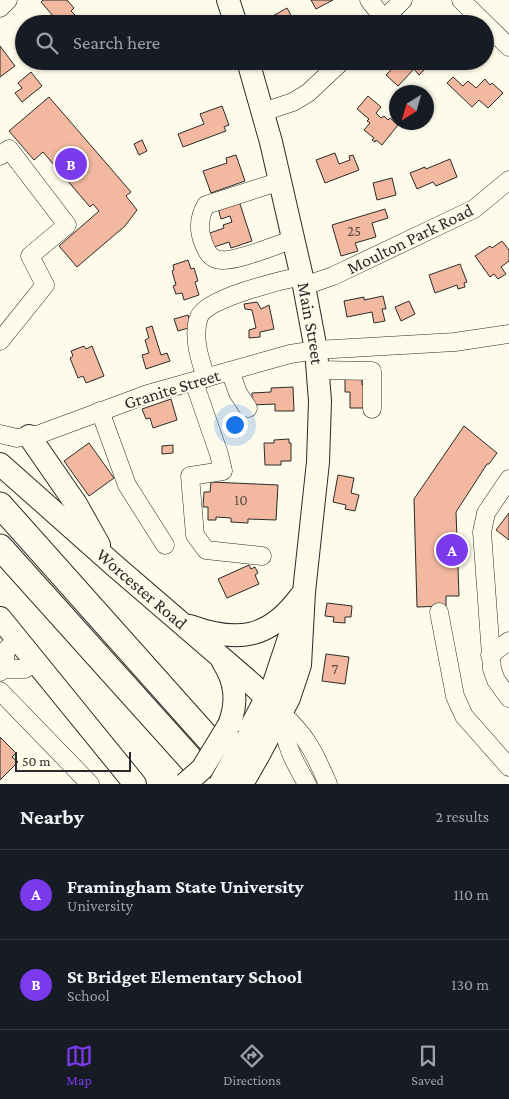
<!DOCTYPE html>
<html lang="en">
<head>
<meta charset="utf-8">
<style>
	body { margin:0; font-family:"Crimson Pro",serif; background:#242831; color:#f1f3f6 }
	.compass { position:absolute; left:389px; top:85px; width:45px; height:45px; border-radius:50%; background:#171b24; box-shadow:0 1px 4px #0004; rotate:217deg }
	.scale { position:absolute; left:15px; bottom:12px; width:116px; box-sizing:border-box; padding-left:5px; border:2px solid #2b2b2b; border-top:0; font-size:14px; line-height:18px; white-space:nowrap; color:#2b2b2b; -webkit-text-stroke:4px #fdfbea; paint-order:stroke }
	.you { position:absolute; left:234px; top:424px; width:18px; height:18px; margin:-12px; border:4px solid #fff; border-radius:50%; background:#1a73e8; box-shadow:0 0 0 8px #1a73e833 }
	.badge { display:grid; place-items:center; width:32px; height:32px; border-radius:50%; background:#7c3aed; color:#fff; font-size:16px; font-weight:700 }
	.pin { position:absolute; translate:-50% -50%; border:2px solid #fff; box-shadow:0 1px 5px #0006 }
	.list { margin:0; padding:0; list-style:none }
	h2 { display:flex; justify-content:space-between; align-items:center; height:65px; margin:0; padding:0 20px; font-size:21px }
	h2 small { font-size:16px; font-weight:400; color:#9ea1a6 }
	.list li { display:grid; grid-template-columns:32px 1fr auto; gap:15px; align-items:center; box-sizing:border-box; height:90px; padding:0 20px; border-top:1px solid #363941 }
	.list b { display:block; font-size:19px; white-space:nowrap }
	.list p { margin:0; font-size:16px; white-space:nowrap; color:#9ea1a6 }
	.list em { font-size:16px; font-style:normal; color:#9ea1a6 }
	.icon { flex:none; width:28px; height:28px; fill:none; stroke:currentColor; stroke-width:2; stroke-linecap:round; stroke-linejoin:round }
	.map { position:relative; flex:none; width:509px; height:784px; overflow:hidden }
	.search { position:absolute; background:#171b24; box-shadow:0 1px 4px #0004; left:15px; right:15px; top:15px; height:55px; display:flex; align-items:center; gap:12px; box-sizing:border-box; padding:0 18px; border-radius:28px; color:#9ea1a6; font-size:19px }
	.sheet { height:245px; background:#171b24 }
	nav { display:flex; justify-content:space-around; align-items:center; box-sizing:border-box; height:70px; border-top:1px solid #363941; background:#171b24; font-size:14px; color:#9ea1a6 }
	nav a { display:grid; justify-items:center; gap:2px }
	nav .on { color:#7c3aed }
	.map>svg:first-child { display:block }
	.building { fill:#f2b8a0; stroke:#2b2b2b }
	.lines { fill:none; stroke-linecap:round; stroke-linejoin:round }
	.minor-casing { stroke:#2b2b2b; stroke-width:19 }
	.major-casing { stroke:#2b2b2b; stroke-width:24 }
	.highway-casing { stroke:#2b2b2b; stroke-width:27 }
	.minor { stroke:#fdfbea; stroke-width:18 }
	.major { stroke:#fdfbea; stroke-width:22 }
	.highway { stroke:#fdfbea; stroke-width:25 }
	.major-bridge-casing { stroke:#2b2b2b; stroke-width:24; stroke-linecap:butt }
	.major-bridge { stroke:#fdfbea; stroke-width:22 }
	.labels { text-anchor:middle; stroke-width:4; stroke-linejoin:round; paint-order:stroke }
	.number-label { font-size:15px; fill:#5d4e48 }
	.street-label { font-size:18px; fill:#2b2b2b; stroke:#fdfbea }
</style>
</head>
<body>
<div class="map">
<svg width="509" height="784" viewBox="0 0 509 784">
	<rect width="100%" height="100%" fill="#fdfbea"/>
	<g class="building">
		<polygon points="43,0 67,0 74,8 71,11 80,20 76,24 60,24 41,2"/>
		<polygon points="311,0 333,0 316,9"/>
		<polygon points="287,8 296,24 275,24 271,17"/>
		<polygon points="0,46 15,66 0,77"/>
		<polygon points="400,61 407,68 413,61 417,61 425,69 419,75 414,69 398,86 386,75"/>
		<polygon points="31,72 42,86 22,102 15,93 22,88 18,83"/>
		<polygon points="453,77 463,86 468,81 476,88 485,79 490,85 492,83 503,93 488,108 479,100 472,107 447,83"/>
		<polygon points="368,96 381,107 376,113 381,118 384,116 388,120 390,118 398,125 382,145 376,140 375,142 372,140 374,138 364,130 370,123 367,121 369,119 357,109"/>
		<polygon points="49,97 131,192 126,196 137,210 125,226 77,267 59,246 99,211 93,204 90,207 43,152 34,160 9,131"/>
		<polygon points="222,106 229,125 224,127 226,131 183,147 178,134 204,124 200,114"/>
		<polygon points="142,140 147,151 139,155 134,144"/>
		<polygon points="335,153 339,164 350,160 349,156 353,155 359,170 325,183 316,160"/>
		<polygon points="236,155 245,181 211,193 203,171 227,163 226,158"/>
		<polygon points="450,159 457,177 436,186 433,182 417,189 410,173 425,167 426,169"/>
		<polygon points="392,178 396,195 377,200 373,183"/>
		<polygon points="238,198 252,241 231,248 229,242 211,248 207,234 224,228 223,225 232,222 230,216 221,219 217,205"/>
		<polygon points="385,209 388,218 372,223 376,237 355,243 358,251 341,256 332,225"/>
		<polygon points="502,241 509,250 509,261 501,267 506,274 498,279 494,274 490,277 475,256 490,246 492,248"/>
		<polygon points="188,260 191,269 194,268 198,281 195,282 199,295 184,300 182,293 176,294 173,286 176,285 172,271 174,270 173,265"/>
		<polygon points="460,264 467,282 464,283 465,287 458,289 457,285 435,293 429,275"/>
		<polygon points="383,296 386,309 382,309 385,321 374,323 372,312 347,317 344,301 364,297 364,300"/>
		<polygon points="409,301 415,314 401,321 395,307"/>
		<polygon points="257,302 261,309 269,305 274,329 260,332 260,337 249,338 249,330 256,328 252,310 245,309 244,304"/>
		<polygon points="188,315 192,327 178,331 174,319"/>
		<polygon points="152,326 161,355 167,353 170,361 146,369 142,355 149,353 145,340 149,338 146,328"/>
		<polygon points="84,346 86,349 92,346 104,376 86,383 83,376 78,378 70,358 73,356 71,351"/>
		<polygon points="345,378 362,378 362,385 368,385 368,408 350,408 350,392 345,392"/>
		<polygon points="293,387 294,411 275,411 275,404 252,405 252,393 271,392 271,388"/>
		<polygon points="171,399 177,420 153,428 150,418 146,419 142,409"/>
		<polygon points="464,426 497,453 489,464 487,464 456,512 459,596 446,596 446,606 417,607 414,499"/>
		<polygon points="289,439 289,443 291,443 291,461 281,461 281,465 265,465 264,443 274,443 274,440"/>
		<polygon points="89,443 114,478 89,496 64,461"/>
		<polygon points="173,445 173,453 162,454 162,446"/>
		<polygon points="338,475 354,478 351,493 359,495 355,511 345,509 346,505 333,502"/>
		<polygon points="211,482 278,485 276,520 248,519 248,523 231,522 231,518 216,517 216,520 208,520 208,507 203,507 204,492 210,492"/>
		<polygon points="509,513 509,540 496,530"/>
		<polygon points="249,565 251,569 255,567 258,573 255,575 259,584 227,598 218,579"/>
		<polygon points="327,603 352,606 351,617 345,617 345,623 333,622 334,617 325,616"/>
		<polygon points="326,654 349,657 345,684 322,681"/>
		<polygon points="0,737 16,753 12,757 18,762 0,780"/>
	</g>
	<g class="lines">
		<g class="minor-casing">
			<g id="minor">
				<polyline points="369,0 384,19"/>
				<polyline points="461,0 509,47"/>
				<polyline points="0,8 8,0"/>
				<polyline points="379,24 403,0"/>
				<polyline points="263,112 293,102 308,93 342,61"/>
				<polyline points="0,156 9,149 67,225 30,256 45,285 0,341"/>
				<path d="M281 181 206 205C199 217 198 229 203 242 206 249 208 256 216 259 229 265 279 244 294 239"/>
				<polyline points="304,286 333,276 474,209 509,180"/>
				<polyline points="318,370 372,371 372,409"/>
				<polyline points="230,371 238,393 248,408"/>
				<path d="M206 378C200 360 192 336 199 317 206 298 282 280 302 276"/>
				<polyline points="194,382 219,454 223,471 190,476 195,535 206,550 262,556"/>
				<polyline points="100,411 127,485 165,545"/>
				<polyline points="0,434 17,438 40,434 148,394 290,354 316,350 455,342 509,334"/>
				<polyline points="509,479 486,513 482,532 492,669 496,680 509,698"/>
				<polyline points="439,612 455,696 464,716 509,767"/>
				<polyline points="490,655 509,641"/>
				<polyline points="4,669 25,669 35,661"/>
				<polyline points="0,672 4,669 6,650 18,639"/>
				<polyline points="0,691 90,784"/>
				<path d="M282 714C307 736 315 754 328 784"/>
				<path d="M282 714C284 743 293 760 307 784"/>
			</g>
		</g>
		<g class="major-casing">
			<g id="major">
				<polyline points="228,0 236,24"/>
				<path id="s1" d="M248 61 271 142 304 286 316 350 320 401 318 462 304 592 300 665 289 698 258 756"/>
				<polyline points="29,436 76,504 99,545"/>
				<path id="s2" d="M0 464 115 566 252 684 282 714"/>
				<polyline points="0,618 135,784"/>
				<path d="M190 626C237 643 269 639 300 597"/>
				<path d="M223 662C236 682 238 702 229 725"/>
				<polyline points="243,742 274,683 295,620"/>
			</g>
		</g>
		<g class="highway-casing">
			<g id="highway">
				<polyline points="0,505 231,764"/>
				<polyline points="0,547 213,784"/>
			</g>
		</g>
		<use href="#minor" class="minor"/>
		<use href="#major" class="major"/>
		<use href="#highway" class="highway"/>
		<g class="major-bridge-casing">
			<g id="major-bridge">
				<polyline points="185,784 202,769 229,725"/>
				<polyline points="220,784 243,742"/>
				<polyline points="242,784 258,756"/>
			</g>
		</g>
		<use href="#major-bridge" class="major-bridge"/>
	</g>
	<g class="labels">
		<g class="number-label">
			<text x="354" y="236">25</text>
			<text x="241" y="505">10</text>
			<text x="335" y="674">7</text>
		</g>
		<g class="street-label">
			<text transform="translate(410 239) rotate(-26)" y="6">Moulton Park Road</text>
			<text dy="6" stroke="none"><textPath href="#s1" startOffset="270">Main Street</textPath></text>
			<text transform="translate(172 389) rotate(-17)" y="6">Granite Street</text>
			<text dy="6" stroke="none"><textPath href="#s2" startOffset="189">Worcester Road</textPath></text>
		</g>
	</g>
</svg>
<svg class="compass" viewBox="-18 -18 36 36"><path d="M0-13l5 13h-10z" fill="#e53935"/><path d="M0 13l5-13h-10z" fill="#9ea1a6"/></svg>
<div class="scale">50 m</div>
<div class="you"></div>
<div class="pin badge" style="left:452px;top:550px">A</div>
<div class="pin badge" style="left:71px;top:164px">B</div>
<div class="search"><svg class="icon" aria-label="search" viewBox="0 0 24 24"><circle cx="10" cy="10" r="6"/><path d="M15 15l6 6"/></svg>Search here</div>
</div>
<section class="sheet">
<h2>Nearby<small>2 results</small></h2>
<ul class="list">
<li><span class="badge">A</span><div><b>Framingham State University</b><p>University</p></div><em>110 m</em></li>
<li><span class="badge">B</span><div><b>St Bridget Elementary School</b><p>School</p></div><em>130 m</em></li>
</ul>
</section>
<nav>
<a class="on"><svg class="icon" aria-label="map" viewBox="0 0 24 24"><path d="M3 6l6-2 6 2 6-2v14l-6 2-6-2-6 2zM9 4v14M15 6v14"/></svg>Map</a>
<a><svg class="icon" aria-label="directions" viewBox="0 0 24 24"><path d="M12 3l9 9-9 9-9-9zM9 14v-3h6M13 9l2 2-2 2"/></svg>Directions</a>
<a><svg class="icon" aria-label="saved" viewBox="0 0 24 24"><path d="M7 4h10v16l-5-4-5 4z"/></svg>Saved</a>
</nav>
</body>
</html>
